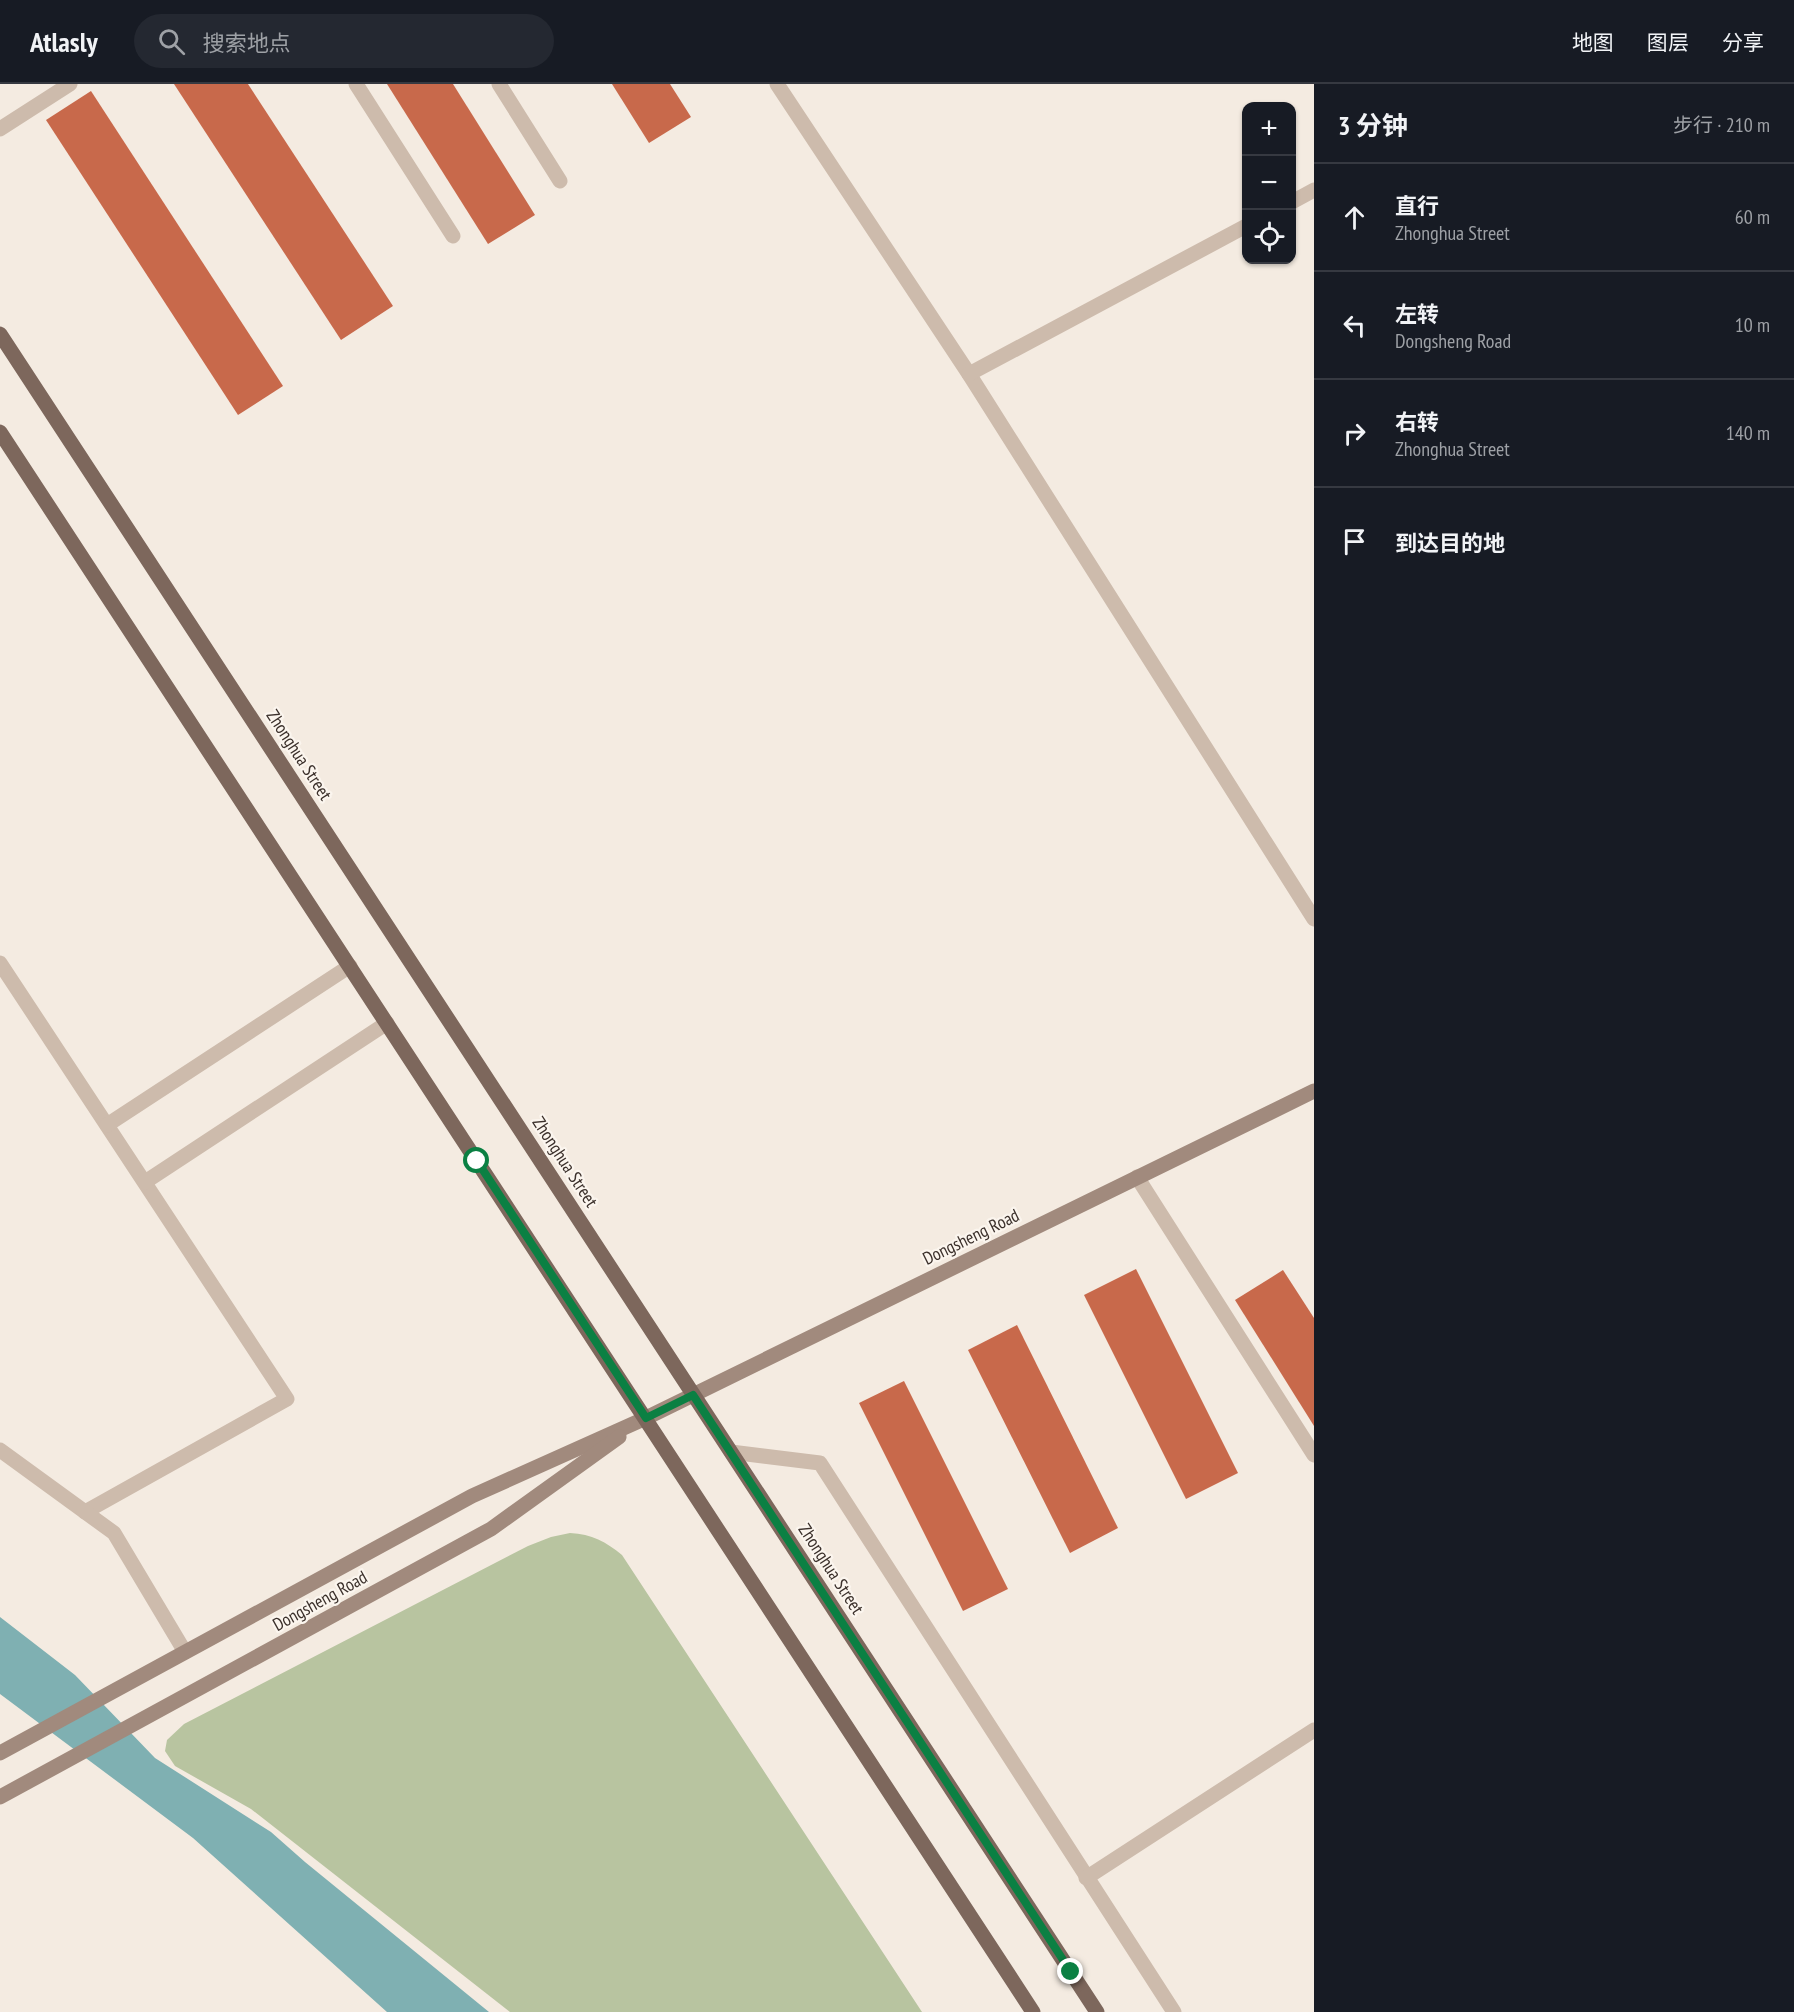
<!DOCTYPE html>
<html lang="zh">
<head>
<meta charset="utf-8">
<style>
	body { margin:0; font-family:"PT Sans Narrow","Noto Sans SC",sans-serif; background:#242831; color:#f1f3f6 }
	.controls { position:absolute; right:18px; top:18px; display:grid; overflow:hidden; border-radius:12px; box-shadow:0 2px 4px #0004 }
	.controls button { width:54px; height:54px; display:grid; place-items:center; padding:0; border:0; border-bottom:2px solid #363941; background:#171b24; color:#f1f3f6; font:30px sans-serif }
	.stop { position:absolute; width:18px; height:18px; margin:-14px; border:4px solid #0b8043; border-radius:50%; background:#fff }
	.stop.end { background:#0b8043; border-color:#fff; box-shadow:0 2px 6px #0008 }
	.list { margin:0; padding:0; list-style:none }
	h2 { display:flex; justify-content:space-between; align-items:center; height:78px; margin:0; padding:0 24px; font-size:26px }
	h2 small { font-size:20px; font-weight:400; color:#9ea1a6 }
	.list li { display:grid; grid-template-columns:39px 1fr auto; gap:18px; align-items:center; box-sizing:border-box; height:108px; padding:0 24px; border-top:2px solid #363941 }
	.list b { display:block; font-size:22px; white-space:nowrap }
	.list p { margin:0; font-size:20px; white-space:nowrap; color:#9ea1a6 }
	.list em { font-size:20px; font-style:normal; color:#9ea1a6 }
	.icon { flex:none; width:33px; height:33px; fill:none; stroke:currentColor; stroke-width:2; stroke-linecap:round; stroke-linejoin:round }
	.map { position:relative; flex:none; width:1314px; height:1928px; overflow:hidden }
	header { display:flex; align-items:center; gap:36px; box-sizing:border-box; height:84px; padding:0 30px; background:#171b24; border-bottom:2px solid #363941 }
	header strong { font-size:28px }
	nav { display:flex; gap:33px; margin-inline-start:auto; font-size:21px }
	.search { width:420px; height:54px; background:#242831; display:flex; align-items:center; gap:15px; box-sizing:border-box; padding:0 21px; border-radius:33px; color:#9ea1a6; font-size:22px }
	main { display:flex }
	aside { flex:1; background:#171b24 }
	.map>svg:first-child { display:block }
	.green { fill:#b8c4a0 }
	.water { fill:#7fb0b2 }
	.building { fill:#c8694b }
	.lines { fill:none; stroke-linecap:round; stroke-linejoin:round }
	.lane { stroke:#cdbbac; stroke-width:15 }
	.street { stroke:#cdbbac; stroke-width:15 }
	.secondary { stroke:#a18a7d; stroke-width:15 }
	.primary { stroke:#7d675c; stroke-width:15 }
	.route { stroke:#0b8043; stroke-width:8 }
	.labels { text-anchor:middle; stroke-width:4.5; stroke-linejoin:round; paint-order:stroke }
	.street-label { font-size:18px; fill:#3b302b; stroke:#fbf5ee }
</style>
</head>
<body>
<header>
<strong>Atlasly</strong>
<div class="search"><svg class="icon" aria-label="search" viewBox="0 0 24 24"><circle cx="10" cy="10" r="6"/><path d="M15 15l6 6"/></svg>搜索地点</div>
<nav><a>地图</a><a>图层</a><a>分享</a></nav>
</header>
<main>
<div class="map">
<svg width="1314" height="1928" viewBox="0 0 1314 1928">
	<rect width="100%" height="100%" fill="#f4ebe1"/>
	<path class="green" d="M570 1449C592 1450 606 1458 622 1471L922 1928H510L251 1725 175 1682 165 1667 167 1656 184 1640 528 1462 551 1453Z"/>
	<polygon class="water" points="0,1533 75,1591 155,1674 271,1748 305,1778 489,1928 387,1928 193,1754 0,1610"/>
	<g class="building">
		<polygon points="174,0 248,0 393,222 341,256"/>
		<polygon points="387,0 453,0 535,131 488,160"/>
		<polygon points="612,0 670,0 691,33 649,59"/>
		<polygon points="91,7 283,302 238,331 46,36"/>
		<polygon points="1136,1185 1238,1389 1186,1415 1084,1211"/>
		<polygon points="1283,1186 1314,1234 1314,1342 1235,1216"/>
		<polygon points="1017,1241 1118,1444 1070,1469 968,1266"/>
		<polygon points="904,1297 1008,1505 963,1527 859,1319"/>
	</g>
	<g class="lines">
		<g class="lane">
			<polyline points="356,0 453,152"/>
			<polyline points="499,0 560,97"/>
			<polyline points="0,45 70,0"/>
			<polyline points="0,879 287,1315 85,1428"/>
			<polyline points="107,1041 350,882"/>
			<polyline points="1137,1093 1314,1371"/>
			<polyline points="145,1098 387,939"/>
			<polyline points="0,1366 114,1449 185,1568"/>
		</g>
		<g class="street">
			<polyline points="777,0 969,290 1314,835"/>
			<polyline points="1292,118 1314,106"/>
			<polyline points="969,290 1246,142"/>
			<polyline points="731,1368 820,1379 1174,1928"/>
			<polyline points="1086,1794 1314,1646"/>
		</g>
		<g class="secondary">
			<polyline points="0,1669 472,1412 646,1334 1314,1007"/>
			<polyline points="0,1713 491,1445 619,1353"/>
		</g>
		<g class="primary">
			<polyline points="0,250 1097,1928"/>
			<polyline points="0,348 1033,1928"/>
		</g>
	</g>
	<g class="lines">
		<polyline class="route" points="477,1077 646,1334 693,1311 1071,1888"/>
	</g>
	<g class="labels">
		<g class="street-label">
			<text transform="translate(299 671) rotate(57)" y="6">Zhonghua Street</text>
			<text transform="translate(565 1078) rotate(57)" y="6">Zhonghua Street</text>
			<text transform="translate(971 1153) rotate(-26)" y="6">Dongsheng Road</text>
			<text transform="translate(831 1485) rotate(57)" y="6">Zhonghua Street</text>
			<text transform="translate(320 1517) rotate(-29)" y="6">Dongsheng Road</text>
		</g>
	</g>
</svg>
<div class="controls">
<button>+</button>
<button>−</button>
<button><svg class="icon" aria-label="locate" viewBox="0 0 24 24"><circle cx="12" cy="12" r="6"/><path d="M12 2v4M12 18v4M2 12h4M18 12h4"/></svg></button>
</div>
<div class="stop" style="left:477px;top:1077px"></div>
<div class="stop end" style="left:1071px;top:1888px"></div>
</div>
<aside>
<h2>3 分钟<small>步行 · 210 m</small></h2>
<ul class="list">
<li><svg class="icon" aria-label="ahead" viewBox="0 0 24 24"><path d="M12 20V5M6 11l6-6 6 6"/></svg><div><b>直行</b><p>Zhonghua Street</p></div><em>60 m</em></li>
<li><svg class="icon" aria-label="left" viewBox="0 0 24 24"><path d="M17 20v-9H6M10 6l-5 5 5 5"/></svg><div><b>左转</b><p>Dongsheng Road</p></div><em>10 m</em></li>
<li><svg class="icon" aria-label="right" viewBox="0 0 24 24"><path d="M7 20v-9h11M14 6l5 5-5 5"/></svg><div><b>右转</b><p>Zhonghua Street</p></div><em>140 m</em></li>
<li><svg class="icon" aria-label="arrive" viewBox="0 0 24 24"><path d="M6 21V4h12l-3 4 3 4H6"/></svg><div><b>到达目的地</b></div></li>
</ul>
</aside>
</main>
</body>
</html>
